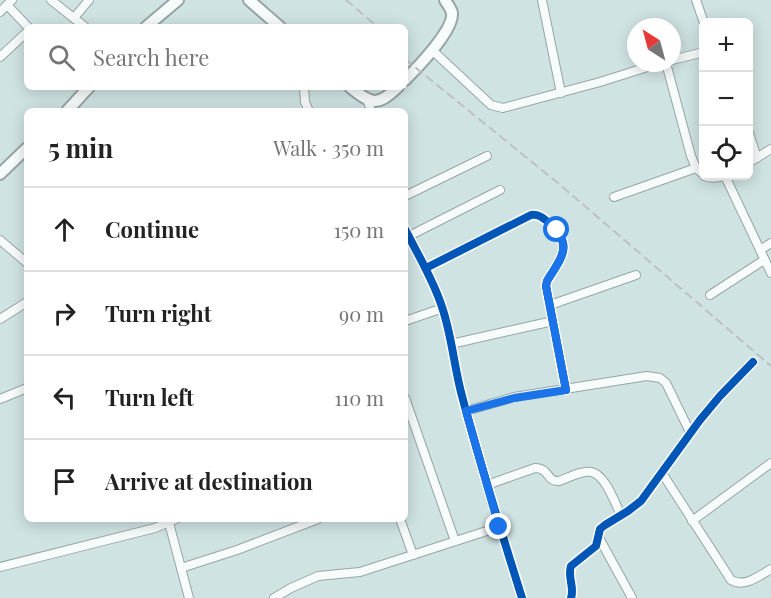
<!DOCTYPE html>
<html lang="en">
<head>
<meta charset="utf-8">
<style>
	body { margin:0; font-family:"Playfair Display",serif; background:#f6f6f6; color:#222 }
	.controls { position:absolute; right:18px; top:18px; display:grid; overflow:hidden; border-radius:9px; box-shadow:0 3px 15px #0003 }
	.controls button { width:54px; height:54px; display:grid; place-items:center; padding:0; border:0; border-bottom:2px solid #e0e0e0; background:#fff; color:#222; font:30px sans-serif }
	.compass { position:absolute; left:627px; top:18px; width:54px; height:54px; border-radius:50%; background:#fff; box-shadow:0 3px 15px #0003; rotate:324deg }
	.stop { position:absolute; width:18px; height:18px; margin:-14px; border:4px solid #1a73e8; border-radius:50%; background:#fff }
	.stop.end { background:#1a73e8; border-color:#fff; box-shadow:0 2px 6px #0008 }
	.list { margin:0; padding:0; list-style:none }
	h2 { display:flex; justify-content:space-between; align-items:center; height:78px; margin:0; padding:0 24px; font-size:26px }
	h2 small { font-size:20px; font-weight:400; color:#767676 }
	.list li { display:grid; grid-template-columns:39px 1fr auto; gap:18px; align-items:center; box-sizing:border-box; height:84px; padding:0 24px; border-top:2px solid #e0e0e0 }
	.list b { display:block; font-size:22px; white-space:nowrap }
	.list em { font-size:20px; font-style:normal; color:#767676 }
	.icon { flex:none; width:33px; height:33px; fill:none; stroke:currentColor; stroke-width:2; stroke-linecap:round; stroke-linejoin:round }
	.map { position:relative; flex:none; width:771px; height:598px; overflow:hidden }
	.search { position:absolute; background:#fff; box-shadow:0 3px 15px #0003; left:24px; top:24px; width:384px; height:66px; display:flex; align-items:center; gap:15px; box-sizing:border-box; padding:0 21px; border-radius:9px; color:#767676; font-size:22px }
	.panel { position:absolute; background:#fff; box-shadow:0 3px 15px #0003; left:24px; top:108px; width:384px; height:414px; border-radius:9px }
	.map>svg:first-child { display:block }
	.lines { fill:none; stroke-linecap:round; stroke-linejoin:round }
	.street-casing { stroke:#96a5a5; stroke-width:10 }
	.secondary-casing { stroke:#96a5a5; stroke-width:14 }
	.street { stroke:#f8fbfb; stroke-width:8 }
	.secondary { stroke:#f8fbfb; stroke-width:10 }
	.rail { stroke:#bcc1c1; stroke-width:2; stroke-dasharray:9 4.5; stroke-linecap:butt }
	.cycleway-casing { stroke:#fff; stroke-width:11 }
	.cycleway { stroke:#0057b8; stroke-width:8 }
	.route { stroke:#1a73e8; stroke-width:8 }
</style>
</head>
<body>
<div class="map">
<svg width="771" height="598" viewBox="0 0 771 598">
	<rect width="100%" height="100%" fill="#cfe3e2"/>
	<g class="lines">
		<g class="street-casing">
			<g id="street">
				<polyline points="51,0 85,27"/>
				<polyline points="542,0 561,93"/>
				<polyline points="696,0 704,23"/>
				<polyline points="7,5 28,27"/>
				<polyline points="0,12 12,0"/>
				<polyline points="74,18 89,0"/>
				<polyline points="432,50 491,105 503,108 600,82 660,63"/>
				<polyline points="0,57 27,32"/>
				<polyline points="672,60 704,52"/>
				<polyline points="666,63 691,156 696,168 704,175"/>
				<polyline points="304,87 305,102 309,111"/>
				<polyline points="368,101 371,111"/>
				<polyline points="748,130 757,158"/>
				<polyline points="748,163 771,149"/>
				<path d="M704 176C711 179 717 178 724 176"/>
				<polyline points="725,176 771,273"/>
				<polyline points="405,196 487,156"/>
				<polyline points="614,197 696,168"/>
				<path d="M405 229C418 255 433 279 442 307 452 336 454 367 462 396 480 464 501 531 522 598"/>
				<polyline points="409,236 500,190"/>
				<polyline points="0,240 27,263"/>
				<polyline points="760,250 771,243"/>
				<path d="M426 268 531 215C538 214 542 217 548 222 574 245 563 255 547 281L546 286 566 390"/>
				<polyline points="710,295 764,260"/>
				<polyline points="550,305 636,275"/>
				<polyline points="0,319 27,302"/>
				<polyline points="405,321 443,308"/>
				<polyline points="451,344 553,321"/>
				<polyline points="405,398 455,541"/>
				<polyline points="0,399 27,388"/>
				<polyline points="466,411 514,397 647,376 660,378 666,383 690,432"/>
				<path d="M662 473 731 580C744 588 759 576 771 569"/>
				<path d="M487 485 535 468C550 468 546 482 559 481 568 478 582 470 591 472 605 474 615 503 621 515"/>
				<polyline points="400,519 413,555"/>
				<polyline points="692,521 771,463"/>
				<polyline points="169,523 189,598"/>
				<polyline points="598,536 632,598"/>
				<polyline points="0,567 155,528 176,519"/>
				<polyline points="181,568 237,550 318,519"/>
				<polyline points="274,598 291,588 318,576 360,572 499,527"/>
				<path d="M571 598C575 587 567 577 571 566L596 546 600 529 605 525 628 511 641 501 700 420 720 396 753 362"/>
			</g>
		</g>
		<g class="secondary-casing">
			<g id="secondary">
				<polyline points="249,0 280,27"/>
				<polyline points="146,27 178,0"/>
				<path d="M405 80C417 68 454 30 452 13 451 8 447 4 445 0"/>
				<path d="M350 87C371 104 377 107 398 87"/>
				<polyline points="67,111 89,87"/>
				<polyline points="0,174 27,148"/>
			</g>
		</g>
		<use href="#street" class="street"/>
		<use href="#secondary" class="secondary"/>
		<g class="rail">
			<polyline points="346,0 378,27"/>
			<polyline points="405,59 558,183 771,366"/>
		</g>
		<g class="cycleway-casing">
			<g id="cycleway">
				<path d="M405 229C418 255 433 279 442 307 452 336 454 367 462 396 480 464 501 531 522 598"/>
				<path d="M426 268 531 215C538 214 542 217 548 222 574 245 563 255 547 281L546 286 566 390"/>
				<path d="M571 598C575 587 567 577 571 566L596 546 600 529 605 525 628 511 641 501 700 420 720 396 753 362"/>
			</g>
		</g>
		<use href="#cycleway" class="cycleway"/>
	</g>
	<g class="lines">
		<path class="route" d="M499 527 466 411 514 398 566 390 546 286 547 281C558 263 571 250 557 230"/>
	</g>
</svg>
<div class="controls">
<button>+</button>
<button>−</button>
<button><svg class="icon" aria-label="locate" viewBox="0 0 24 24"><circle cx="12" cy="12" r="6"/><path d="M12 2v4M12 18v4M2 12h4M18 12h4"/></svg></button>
</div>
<svg class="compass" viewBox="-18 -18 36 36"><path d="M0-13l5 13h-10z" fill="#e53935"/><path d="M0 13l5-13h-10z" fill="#767676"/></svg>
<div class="stop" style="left:557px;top:230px"></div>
<div class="stop end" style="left:499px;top:527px"></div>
<div class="search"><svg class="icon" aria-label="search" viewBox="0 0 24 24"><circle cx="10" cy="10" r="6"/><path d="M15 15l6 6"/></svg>Search here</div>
<section class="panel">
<h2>5 min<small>Walk · 350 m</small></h2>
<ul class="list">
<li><svg class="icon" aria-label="ahead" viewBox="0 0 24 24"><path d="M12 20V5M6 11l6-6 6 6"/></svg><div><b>Continue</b></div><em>150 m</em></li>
<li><svg class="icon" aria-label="right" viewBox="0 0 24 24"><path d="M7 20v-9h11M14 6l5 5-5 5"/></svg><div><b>Turn right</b></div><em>90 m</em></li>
<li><svg class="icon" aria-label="left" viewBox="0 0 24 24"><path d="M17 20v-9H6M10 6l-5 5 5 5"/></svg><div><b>Turn left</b></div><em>110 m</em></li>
<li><svg class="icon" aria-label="arrive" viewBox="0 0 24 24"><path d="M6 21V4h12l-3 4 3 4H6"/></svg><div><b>Arrive at destination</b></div></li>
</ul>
</section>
</div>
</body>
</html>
